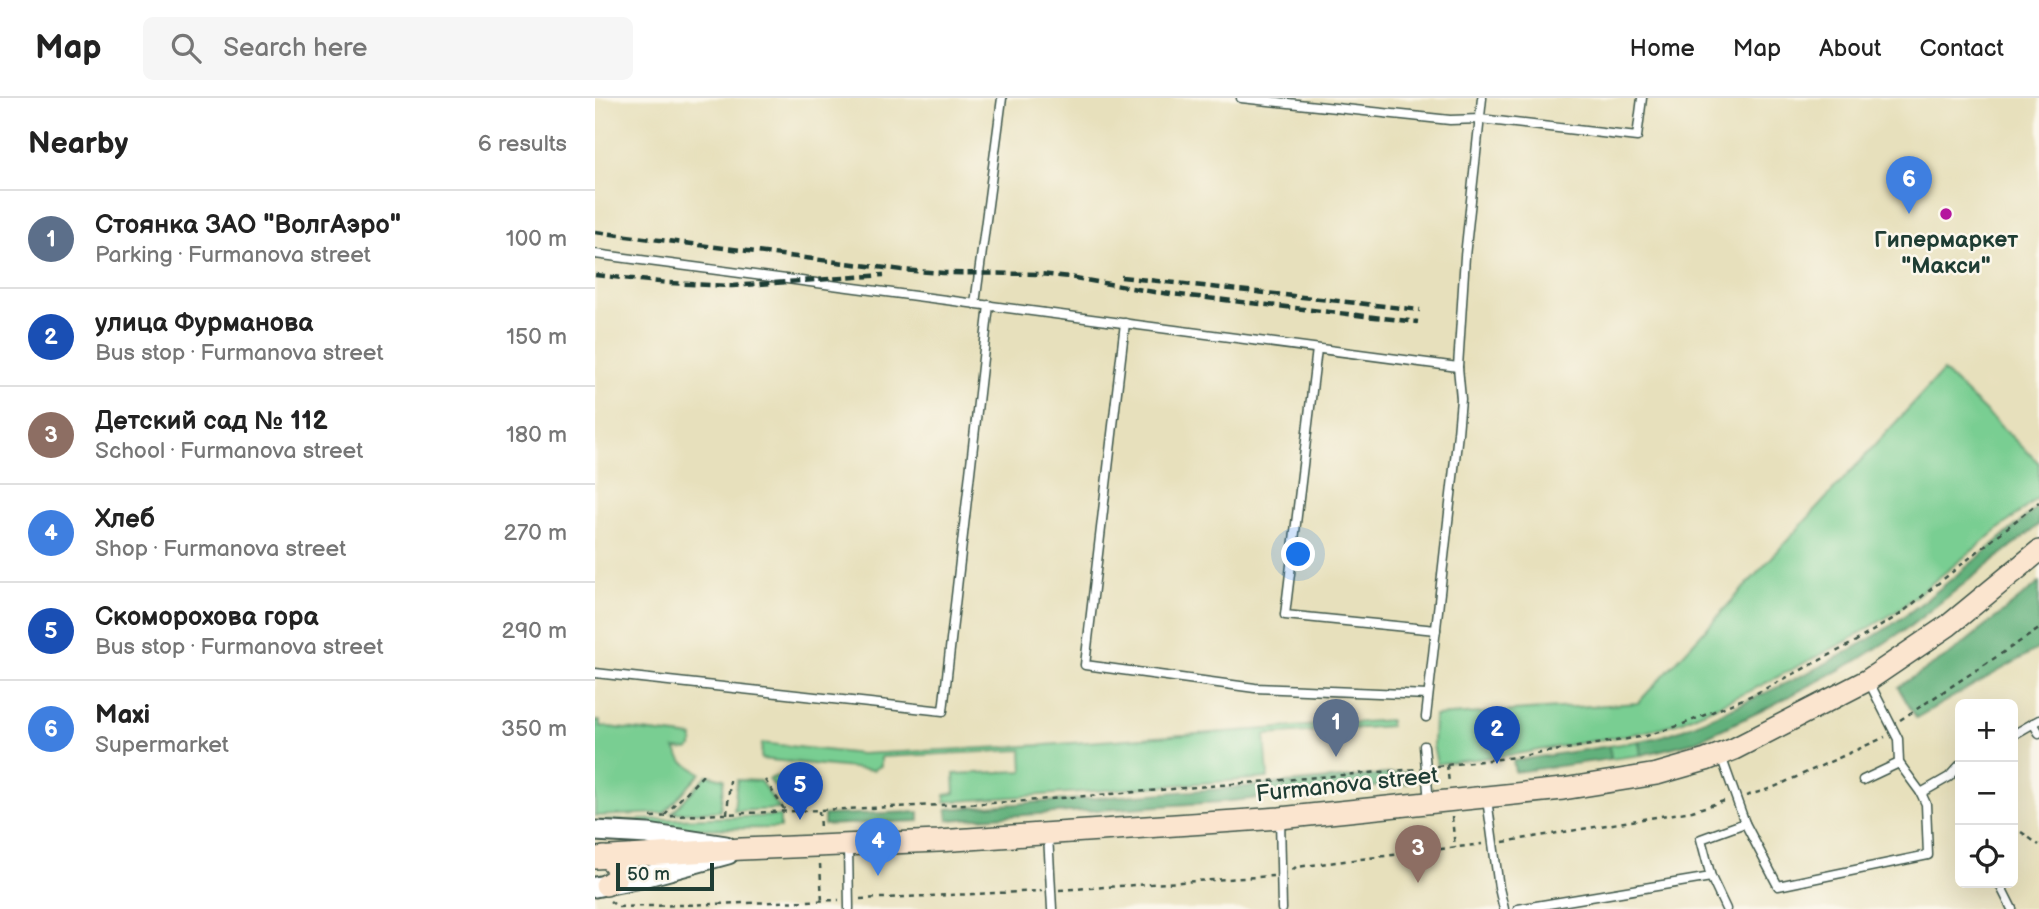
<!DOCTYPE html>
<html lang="en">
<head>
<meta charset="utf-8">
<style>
	body { margin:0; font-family:"Balsamiq Sans",sans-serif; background:#f6f6f6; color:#222 }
	.controls { position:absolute; right:21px; bottom:21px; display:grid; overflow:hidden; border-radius:10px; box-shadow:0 7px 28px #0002 }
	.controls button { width:63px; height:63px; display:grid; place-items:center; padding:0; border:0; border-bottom:2px solid #e0e0e0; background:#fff; color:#222; font:35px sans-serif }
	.scale { position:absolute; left:21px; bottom:18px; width:98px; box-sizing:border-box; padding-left:7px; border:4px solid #1f3d34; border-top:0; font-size:19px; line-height:24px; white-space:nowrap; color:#1f3d34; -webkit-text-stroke:5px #fbf7ec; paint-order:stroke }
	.you { position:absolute; left:704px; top:457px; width:24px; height:24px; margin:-18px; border:5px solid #fff; border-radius:50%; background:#1a73e8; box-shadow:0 0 0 10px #1a73e833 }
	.badge { display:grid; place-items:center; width:46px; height:46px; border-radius:50%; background:#b5179e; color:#fff; font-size:23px; font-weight:700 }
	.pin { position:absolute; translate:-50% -58px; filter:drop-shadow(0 2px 4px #0008) }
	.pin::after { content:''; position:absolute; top:37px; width:24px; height:21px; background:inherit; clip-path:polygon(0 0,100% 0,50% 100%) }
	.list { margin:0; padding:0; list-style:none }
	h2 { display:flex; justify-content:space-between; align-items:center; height:91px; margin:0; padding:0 28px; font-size:30px }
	h2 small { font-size:23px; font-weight:400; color:#767676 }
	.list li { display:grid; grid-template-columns:46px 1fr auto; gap:21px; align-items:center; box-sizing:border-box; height:98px; padding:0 28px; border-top:2px solid #e0e0e0 }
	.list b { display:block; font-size:26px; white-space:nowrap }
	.list p { margin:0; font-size:23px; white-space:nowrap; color:#767676 }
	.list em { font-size:23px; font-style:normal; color:#767676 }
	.icon { flex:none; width:38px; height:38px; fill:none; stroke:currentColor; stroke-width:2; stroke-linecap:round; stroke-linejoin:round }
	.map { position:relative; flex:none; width:1444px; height:811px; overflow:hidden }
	header { display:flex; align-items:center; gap:42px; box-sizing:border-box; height:98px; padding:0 35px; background:#fff; border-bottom:2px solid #e0e0e0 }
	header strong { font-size:33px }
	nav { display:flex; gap:38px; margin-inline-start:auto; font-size:24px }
	.search { width:490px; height:63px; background:#f6f6f6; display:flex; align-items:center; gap:18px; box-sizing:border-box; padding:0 24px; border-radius:10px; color:#767676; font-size:26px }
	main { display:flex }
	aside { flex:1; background:#fff }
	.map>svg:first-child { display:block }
	.green { fill:#79ce92; stroke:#4c8663; stroke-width:2 }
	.forest { fill:#62b17c; stroke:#407758; stroke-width:2 }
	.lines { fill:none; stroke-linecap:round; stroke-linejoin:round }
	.service-casing { stroke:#3d5548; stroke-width:11 }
	.tertiary-casing { stroke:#3d5548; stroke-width:23 }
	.secondary-casing { stroke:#3d5548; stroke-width:24 }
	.path { stroke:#3d5548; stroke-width:2.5; stroke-dasharray:5 5; stroke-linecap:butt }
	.service { stroke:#fff; stroke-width:8 }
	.tertiary { stroke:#fff; stroke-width:19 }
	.secondary { stroke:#fbe5cf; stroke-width:21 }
	.rail { stroke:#1f3d34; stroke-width:4.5; stroke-dasharray:10 5; stroke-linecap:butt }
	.poi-dot { fill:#b5179e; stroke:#fbf7ec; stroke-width:2.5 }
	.labels { text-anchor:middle; stroke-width:5; stroke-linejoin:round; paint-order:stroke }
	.poi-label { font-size:23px; font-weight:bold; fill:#1f3d34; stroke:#fbf7ec }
	.street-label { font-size:23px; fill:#1f3d34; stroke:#fbf7ec }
</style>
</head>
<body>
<header>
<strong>Map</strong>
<div class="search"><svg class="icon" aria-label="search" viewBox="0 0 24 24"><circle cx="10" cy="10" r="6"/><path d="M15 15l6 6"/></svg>Search here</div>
<nav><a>Home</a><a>Map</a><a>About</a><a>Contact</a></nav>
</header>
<main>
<aside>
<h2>Nearby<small>6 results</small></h2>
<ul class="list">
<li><span class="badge" style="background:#5c6f8a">1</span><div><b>Стоянка ЗАО &quot;ВолгАэро&quot;</b><p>Parking · Furmanova street</p></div><em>100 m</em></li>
<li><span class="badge" style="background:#1a4fb4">2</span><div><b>улица Фурманова</b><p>Bus stop · Furmanova street</p></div><em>150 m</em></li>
<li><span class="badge" style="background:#8d6e63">3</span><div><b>Детский сад № 112</b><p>School · Furmanova street</p></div><em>180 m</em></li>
<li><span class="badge" style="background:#3f7fe0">4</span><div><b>Хлеб</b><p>Shop · Furmanova street</p></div><em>270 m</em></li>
<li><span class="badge" style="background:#1a4fb4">5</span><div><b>Скоморохова гора</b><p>Bus stop · Furmanova street</p></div><em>290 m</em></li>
<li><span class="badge" style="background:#3f7fe0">6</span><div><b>Maxi</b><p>Supermarket</p></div><em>350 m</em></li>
</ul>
</aside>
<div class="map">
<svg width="1444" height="811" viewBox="0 0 1444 811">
	<rect width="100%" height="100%" fill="#fbf7ec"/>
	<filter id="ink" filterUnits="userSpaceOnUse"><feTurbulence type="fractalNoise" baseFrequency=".0143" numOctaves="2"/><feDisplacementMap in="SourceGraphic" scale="14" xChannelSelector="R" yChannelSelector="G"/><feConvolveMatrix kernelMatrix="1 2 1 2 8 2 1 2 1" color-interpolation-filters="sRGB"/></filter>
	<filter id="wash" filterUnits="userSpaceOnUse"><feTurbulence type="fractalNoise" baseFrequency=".00686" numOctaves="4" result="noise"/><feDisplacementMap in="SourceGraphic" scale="28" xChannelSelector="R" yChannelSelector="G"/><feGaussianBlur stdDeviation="1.57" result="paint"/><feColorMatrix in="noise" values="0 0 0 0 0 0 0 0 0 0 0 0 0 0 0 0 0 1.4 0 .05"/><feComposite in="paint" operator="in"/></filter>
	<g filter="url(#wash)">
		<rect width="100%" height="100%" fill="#e7e0bc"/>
		<g class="green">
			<polygon points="1348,273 1444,365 1444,399 1302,513 1254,542 1157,592 1085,624 1050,634 921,656 842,666 838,647 839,618 1043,605"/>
			<polygon points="795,622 795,628 670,637 673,680 350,704 350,697 360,695 359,676 428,673 427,652 286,659 286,668 278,672 166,661 167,645 266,656 450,647"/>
			<polygon points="0,623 5,623 5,628 98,639 97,649 93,652 80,651 88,664 106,675 69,715 0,718"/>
			<polygon points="1044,643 1046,657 1016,661 1014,648"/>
			<polygon points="203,671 204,711 196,711 174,681"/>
			<polygon points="112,677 129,681 125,713 77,715"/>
			<polygon points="142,682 165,683 185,711 139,713"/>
			<polygon points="185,718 185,730 69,731 6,726 5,723"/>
		</g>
		<g class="forest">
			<path d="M1444 408V426L1440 430 1314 529 1265 561 1166 613 1099 644 1046 657 1044 643C1079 638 1111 621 1144 607 1199 582 1258 555 1308 519 1355 485 1399 446 1444 408Z"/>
			<polygon points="1444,485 1444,550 1321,620 1303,589 1357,555"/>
			<polygon points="1014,648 1016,661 920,674 918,663"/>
			<polygon points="813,674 814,685 809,686 625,704 353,722 352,711 624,691"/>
			<polygon points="324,714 324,723 229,727 229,717"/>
		</g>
	</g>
	<g filter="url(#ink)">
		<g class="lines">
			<g class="service-casing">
				<g id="service">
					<polyline points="646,0 855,22 885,21 1042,39 1047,0"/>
					<polyline points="0,156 863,269"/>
					<polyline points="380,206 407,0"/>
					<polyline points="530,225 490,567 660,590 833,597"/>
					<polyline points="722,251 690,517 841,532"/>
					<polyline points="0,575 348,613 394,207"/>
					<polyline points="831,619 863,335 866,301 863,269 870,158 887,0"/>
					<polyline points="1438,625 1444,635"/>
					<polyline points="1418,637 1444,622"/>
					<polyline points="829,648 834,704"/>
					<polyline points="1126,658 1150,725 1183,788 1333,757 1331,706 1326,695 1304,665 1303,641 1274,584"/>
					<polyline points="1268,682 1304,665"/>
					<polyline points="1326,695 1354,679 1365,667"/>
					<polyline points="892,701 904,790 909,811"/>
					<polyline points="685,720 687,811"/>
					<polyline points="453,737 457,811"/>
					<polyline points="253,747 254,811"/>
					<polyline points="1404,785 1417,811"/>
					<polyline points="923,811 1116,779"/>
					<polyline points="1131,811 1116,779 1106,741 1150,725"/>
				</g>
			</g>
			<g class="tertiary-casing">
				<g id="tertiary">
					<polyline points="0,733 53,736 131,748"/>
					<polyline points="0,789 45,780 133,756"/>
				</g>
			</g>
			<g class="secondary-casing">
				<g id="secondary">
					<path d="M9 759C20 763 24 771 20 781L11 787"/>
					<polyline points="0,760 147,751 344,743 685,720 968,691 1062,676 1111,662 1139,651 1273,582 1354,527 1444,453"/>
				</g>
			</g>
			<g class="path">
				<polyline points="1305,622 1444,531"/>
				<polyline points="852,667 854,685"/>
				<polyline points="842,668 921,659 1051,638 1086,627 1160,596 1256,546 1304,517 1444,404"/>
				<polyline points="170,682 191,714"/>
				<polyline points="1151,698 1177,690 1290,639"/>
				<polyline points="224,713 225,731"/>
				<polyline points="132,716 135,682"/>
				<polyline points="70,717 109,676"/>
				<polyline points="56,719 418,704 822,671"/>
				<polyline points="857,719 860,750"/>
				<polyline points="1418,728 1444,747"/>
				<polyline points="908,744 1097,713 1132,702"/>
				<polyline points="225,766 227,803"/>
				<polyline points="697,772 701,769 887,746"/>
				<polyline points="464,792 678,778"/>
				<polyline points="265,801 447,793"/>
				<polyline points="15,803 23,809 244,802"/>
			</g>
			<use href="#service" class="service"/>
			<use href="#tertiary" class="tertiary"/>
			<use href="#secondary" class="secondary"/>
			<g class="rail">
				<polyline points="0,134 307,172 348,175 446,176 474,179 559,194 823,224"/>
				<polyline points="0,177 73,185 137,188 289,177"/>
				<polyline points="526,179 825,212"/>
			</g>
		</g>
	</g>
	<circle class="poi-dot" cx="1351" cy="116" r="7"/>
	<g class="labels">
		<g class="poi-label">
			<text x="1351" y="149">Гипермаркет<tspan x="1351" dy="26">"Макси"</tspan></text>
		</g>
		<g class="street-label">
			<text transform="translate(752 686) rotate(-6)" y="8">Furmanova street</text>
		</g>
	</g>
</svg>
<div class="controls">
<button>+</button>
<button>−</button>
<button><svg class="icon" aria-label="locate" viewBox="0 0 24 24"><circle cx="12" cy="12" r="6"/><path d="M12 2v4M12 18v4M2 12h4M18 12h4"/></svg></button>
</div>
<div class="scale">50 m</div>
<div class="you"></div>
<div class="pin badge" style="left:741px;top:659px;background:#5c6f8a">1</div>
<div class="pin badge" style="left:902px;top:666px;background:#1a4fb4">2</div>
<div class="pin badge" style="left:823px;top:785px;background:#8d6e63">3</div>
<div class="pin badge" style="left:283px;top:778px;background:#3f7fe0">4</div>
<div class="pin badge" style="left:205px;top:722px;background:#1a4fb4">5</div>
<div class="pin badge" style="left:1314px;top:116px;background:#3f7fe0">6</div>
</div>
</main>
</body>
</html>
